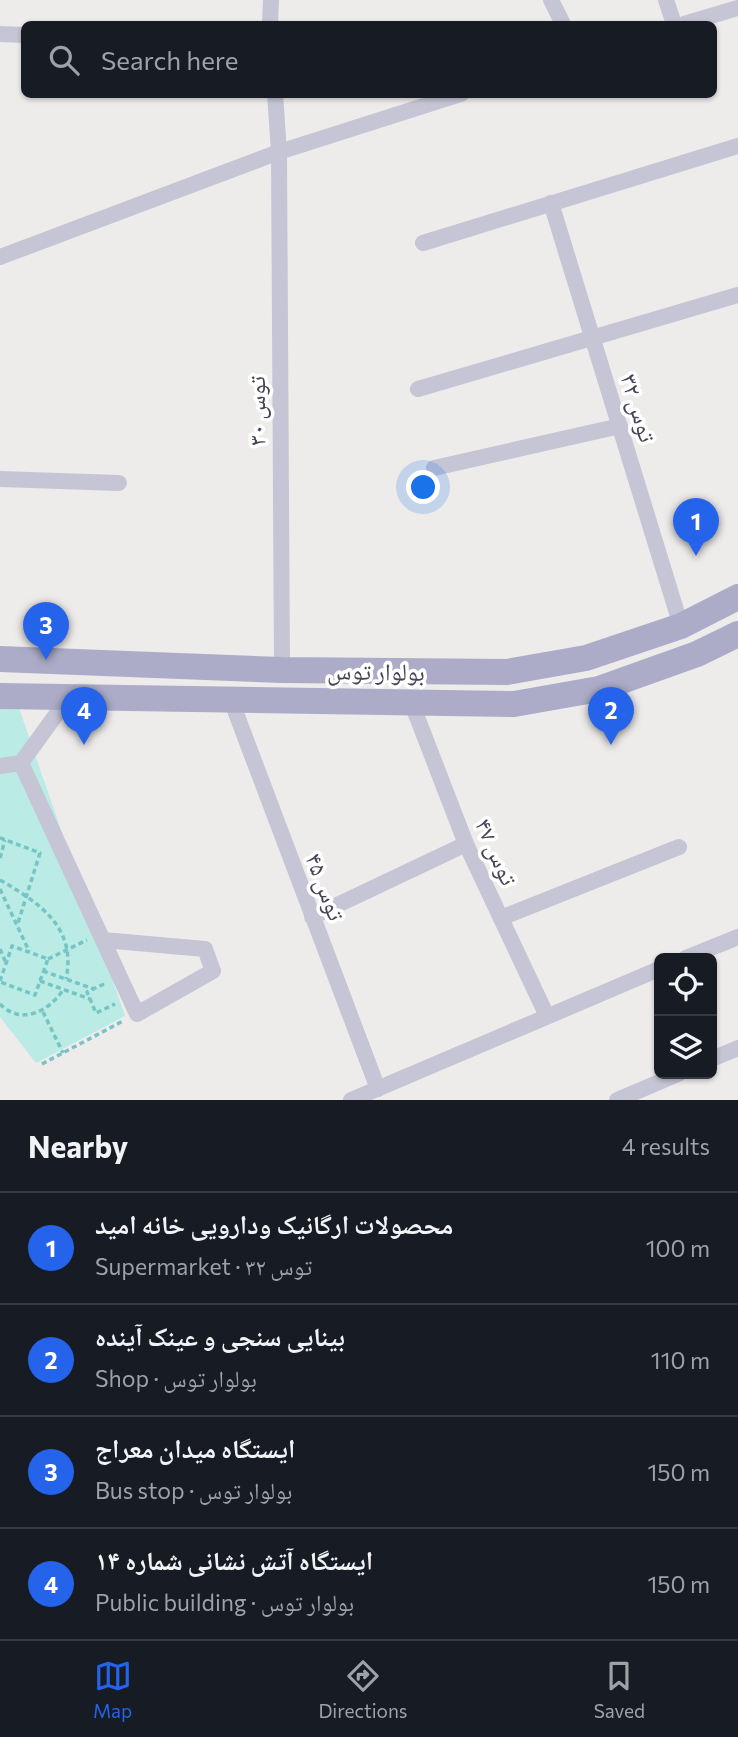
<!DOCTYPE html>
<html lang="en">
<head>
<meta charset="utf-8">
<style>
	body { margin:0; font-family:Commissioner,"Noto Naskh Arabic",sans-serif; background:#20242c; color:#f1f3f6 }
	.controls { position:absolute; right:21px; bottom:21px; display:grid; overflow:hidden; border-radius:10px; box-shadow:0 2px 5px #0004 }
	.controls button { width:63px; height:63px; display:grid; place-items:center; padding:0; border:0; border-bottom:2px solid #363941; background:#171b24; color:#f1f3f6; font:35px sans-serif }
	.you { position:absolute; left:424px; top:488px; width:24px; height:24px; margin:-18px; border:5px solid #fff; border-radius:50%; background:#1a73e8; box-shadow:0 0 0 10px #1a73e833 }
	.badge { display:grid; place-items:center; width:46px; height:46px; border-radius:50%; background:#2563eb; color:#fff; font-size:23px; font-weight:700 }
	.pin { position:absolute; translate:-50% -58px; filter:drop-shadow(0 2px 4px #0008) }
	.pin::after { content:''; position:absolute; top:37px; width:24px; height:21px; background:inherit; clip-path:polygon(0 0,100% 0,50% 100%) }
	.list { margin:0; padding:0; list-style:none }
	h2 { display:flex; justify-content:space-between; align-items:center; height:91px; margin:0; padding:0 28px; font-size:30px }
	h2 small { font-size:23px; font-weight:400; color:#9ea1a6 }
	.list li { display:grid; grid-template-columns:46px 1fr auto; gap:21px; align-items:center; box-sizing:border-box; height:112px; padding:0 28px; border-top:2px solid #363941 }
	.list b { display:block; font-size:26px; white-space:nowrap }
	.list p { margin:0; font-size:23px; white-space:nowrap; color:#9ea1a6 }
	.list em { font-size:23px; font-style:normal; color:#9ea1a6 }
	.icon { flex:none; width:38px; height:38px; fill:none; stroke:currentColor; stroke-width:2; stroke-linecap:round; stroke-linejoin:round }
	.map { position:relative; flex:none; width:738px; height:1100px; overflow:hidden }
	.search { position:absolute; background:#171b24; box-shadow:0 2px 5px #0004; left:21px; right:21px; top:21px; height:77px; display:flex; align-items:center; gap:18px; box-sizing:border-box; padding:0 24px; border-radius:10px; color:#9ea1a6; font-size:26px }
	.sheet { height:539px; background:#171b24 }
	nav { display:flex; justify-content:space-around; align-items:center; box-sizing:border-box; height:98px; border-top:2px solid #363941; background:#171b24; font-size:19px; color:#9ea1a6 }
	nav a { display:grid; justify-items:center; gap:4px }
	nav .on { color:#2563eb }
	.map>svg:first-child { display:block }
	.green { fill:#baebe5 }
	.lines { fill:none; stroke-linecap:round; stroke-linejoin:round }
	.path { stroke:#75c5c6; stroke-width:3.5; stroke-dasharray:5 3.5; stroke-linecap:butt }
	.minor { stroke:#c5c5d5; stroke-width:16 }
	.primary { stroke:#acacc9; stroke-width:26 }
	.labels { text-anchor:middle; stroke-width:7; stroke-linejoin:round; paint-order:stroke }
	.street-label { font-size:24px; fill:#454557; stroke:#fff }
</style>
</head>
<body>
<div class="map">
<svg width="738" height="1100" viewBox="0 0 738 1100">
	<rect width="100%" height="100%" fill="#eeeceb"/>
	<polygon class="green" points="0,708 19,708 125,1016 36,1063 0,1017"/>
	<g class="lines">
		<g class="path">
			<polyline points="0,838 40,853 17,926"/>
			<polyline points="0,858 5,840"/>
			<path d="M0 880C40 903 77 928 66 979"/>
			<polyline points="0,889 29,951"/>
			<polyline points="0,949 6,963"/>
			<polyline points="48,959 87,940"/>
			<polyline points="43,971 94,989"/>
			<polyline points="0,981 12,946 48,959 35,995 0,982"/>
			<polyline points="40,981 90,999"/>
			<polyline points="104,984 87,992 96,1013 115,1004"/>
			<path d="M0 1004C22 1026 49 1011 63 990"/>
			<polyline points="43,1012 63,1053"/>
			<polyline points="42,1064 123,1021"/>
		</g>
		<g class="minor">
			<polyline points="551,0 563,24"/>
			<polyline points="666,0 674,24"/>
			<polyline points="270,24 271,0"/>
			<polyline points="684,24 738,8"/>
			<polyline points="0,34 24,35"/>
			<polyline points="275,94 279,152 282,670"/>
			<polyline points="551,203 681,626"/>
			<polyline points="423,243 738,146"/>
			<polyline points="0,257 279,152 461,94"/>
			<polyline points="418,389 738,295"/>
			<polyline points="434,468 620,426"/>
			<polyline points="0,479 119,483"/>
			<polyline points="231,700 378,1089"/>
			<polyline points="412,704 466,844 546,1014"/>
			<polyline points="21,763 137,1014 213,971 205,949 103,940"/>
			<polyline points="0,766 21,763 69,697"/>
			<polyline points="312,917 466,844"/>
			<polyline points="501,918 679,847"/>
			<polyline points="686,958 738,937"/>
			<polyline points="712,1059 738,1048"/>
			<polyline points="351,1100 659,969"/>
			<polyline points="617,1100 678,1074"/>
		</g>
		<g class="primary">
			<polyline points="0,659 282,670 507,672 586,658 681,626 738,597"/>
			<polyline points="0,696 514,704 599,689 697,654 738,634"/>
		</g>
	</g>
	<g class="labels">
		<g class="street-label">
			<text transform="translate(638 408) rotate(73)" y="8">توس ۳۲</text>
			<text transform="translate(257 411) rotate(-90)" y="8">توس ۳۰</text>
			<text transform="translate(376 672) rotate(1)" y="8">بولوار توس</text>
			<text transform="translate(496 852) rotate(66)" y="8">توس ۴۷</text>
			<text transform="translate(325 887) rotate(69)" y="8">توس ۴۵</text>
		</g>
	</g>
</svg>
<div class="controls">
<button><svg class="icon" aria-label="locate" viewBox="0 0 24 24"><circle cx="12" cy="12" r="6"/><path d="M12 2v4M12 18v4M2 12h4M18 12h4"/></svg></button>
<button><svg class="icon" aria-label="layers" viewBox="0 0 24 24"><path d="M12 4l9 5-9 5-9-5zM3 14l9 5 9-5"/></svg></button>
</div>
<div class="you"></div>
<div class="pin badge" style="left:696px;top:556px">1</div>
<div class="pin badge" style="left:611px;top:745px">2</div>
<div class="pin badge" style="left:46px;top:660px">3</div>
<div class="pin badge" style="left:84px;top:745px">4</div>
<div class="search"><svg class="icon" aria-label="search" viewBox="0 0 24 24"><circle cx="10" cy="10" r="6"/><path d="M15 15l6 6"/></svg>Search here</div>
</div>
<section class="sheet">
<h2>Nearby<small>4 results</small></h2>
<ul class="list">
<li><span class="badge">1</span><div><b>محصولات ارگانیک ودارویی خانه امید</b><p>Supermarket · توس ۳۲</p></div><em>100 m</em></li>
<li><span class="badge">2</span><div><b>بینایی سنجی و عینک آینده</b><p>Shop · بولوار توس</p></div><em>110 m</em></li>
<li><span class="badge">3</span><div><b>ایستگاه میدان معراج</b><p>Bus stop · بولوار توس</p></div><em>150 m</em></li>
<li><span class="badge">4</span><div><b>ایستگاه آتش نشانی شماره ۱۴</b><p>Public building · بولوار توس</p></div><em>150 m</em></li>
</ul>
</section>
<nav>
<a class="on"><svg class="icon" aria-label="map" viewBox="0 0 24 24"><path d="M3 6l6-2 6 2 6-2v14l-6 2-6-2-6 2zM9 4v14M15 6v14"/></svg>Map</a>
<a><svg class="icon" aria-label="directions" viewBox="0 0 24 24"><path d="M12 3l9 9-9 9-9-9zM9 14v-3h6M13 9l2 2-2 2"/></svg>Directions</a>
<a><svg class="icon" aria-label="saved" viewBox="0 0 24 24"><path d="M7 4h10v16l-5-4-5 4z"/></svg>Saved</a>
</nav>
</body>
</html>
